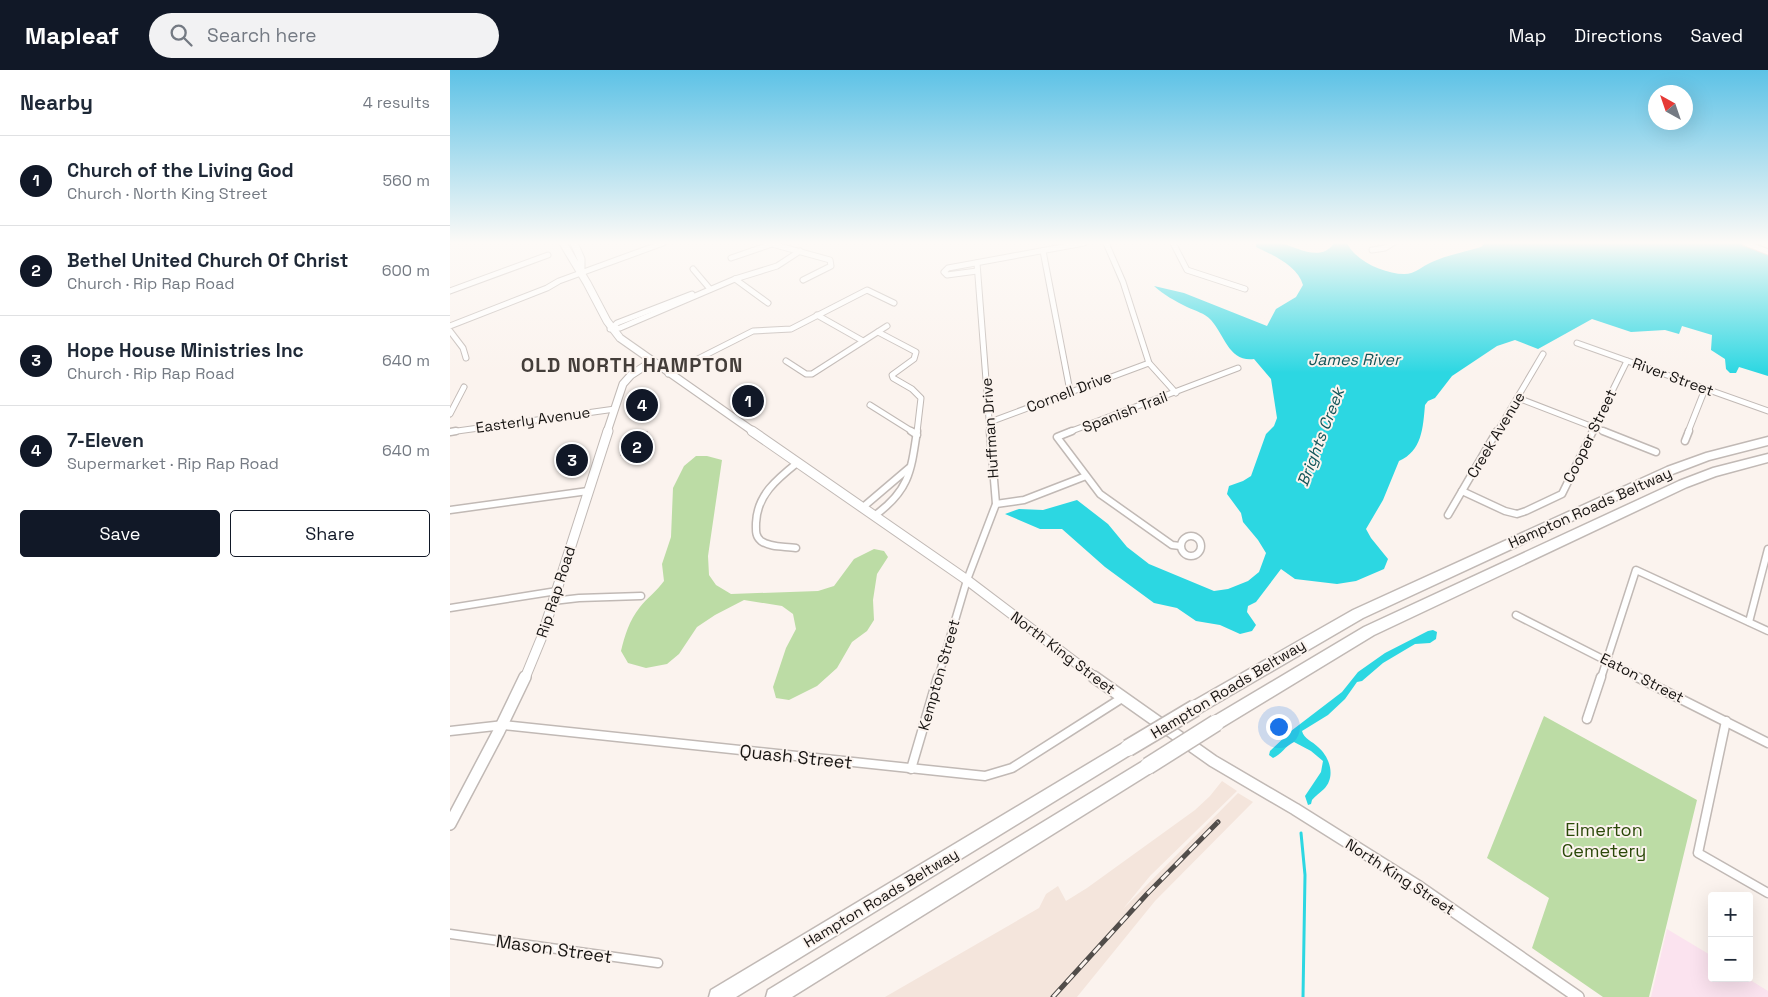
<!DOCTYPE html>
<html lang="en">
<head>
<meta charset="utf-8">
<style>
	body { margin:0; font-family:"Space Grotesk",sans-serif; background:#f2f2f3; color:#1f2937 }
	.controls { position:absolute; right:15px; bottom:15px; display:grid; overflow:hidden; border-radius:5px; box-shadow:0 5px 20px #0002 }
	.controls button { width:45px; height:45px; display:grid; place-items:center; padding:0; border:0; border-bottom:1px solid #e0e1e3; background:#fff; color:#1f2937; font:25px sans-serif }
	.compass { position:absolute; left:1198px; top:15px; width:45px; height:45px; border-radius:50%; background:#fff; box-shadow:0 5px 20px #0002; rotate:320deg }
	.you { position:absolute; left:828px; top:656px; width:18px; height:18px; margin:-12px; border:4px solid #fff; border-radius:50%; background:#1a73e8; box-shadow:0 0 0 8px #1a73e833 }
	.badge { display:grid; place-items:center; width:32px; height:32px; border-radius:50%; background:#111827; color:#fff; font-size:16px; font-weight:700 }
	.pin { position:absolute; translate:-50% -50%; border:2px solid #fff; box-shadow:0 1px 5px #0006 }
	.list { margin:0; padding:0; list-style:none }
	h2 { display:flex; justify-content:space-between; align-items:center; height:65px; margin:0; padding:0 20px; font-size:21px }
	h2 small { font-size:16px; font-weight:400; color:#747a83 }
	.list li { display:grid; grid-template-columns:32px 1fr auto; gap:15px; align-items:center; box-sizing:border-box; height:90px; padding:0 20px; border-top:1px solid #e0e1e3 }
	.list b { display:block; font-size:19px; white-space:nowrap }
	.list p { margin:0; font-size:16px; white-space:nowrap; color:#747a83 }
	.list em { font-size:16px; font-style:normal; color:#747a83 }
	.actions { display:flex; gap:10px; padding:15px 20px }
	.actions a { flex:1; padding:11px 0; border:1px solid #111827; border-radius:5px; text-align:center; font-size:18px; color:#111827 }
	.actions .main { background:#111827; color:#fff }
	.icon { flex:none; width:28px; height:28px; fill:none; stroke:currentColor; stroke-width:2; stroke-linecap:round; stroke-linejoin:round }
	.map { position:relative; flex:none; width:1318px; height:927px; overflow:hidden }
	header { display:flex; align-items:center; gap:30px; box-sizing:border-box; height:70px; padding:0 25px; background:#111827; color:#fff }
	header strong { font-size:24px }
	nav { display:flex; gap:28px; margin-inline-start:auto; font-size:18px }
	.search { width:350px; height:45px; background:#f2f2f3; display:flex; align-items:center; gap:12px; box-sizing:border-box; padding:0 18px; border-radius:28px; color:#747a83; font-size:19px }
	main { display:flex }
	aside { flex:1; background:#fff }
	.map>svg:first-child { display:block }
	.commercial { fill:#fbe3ef }
	.built { fill:#f4e5dc }
	.green { fill:#bcdca5 }
	.water { fill:#2cd7e2 }
	.lines { fill:none; stroke-linecap:round; stroke-linejoin:round }
	.stream { stroke:#2cd7e2; stroke-width:3 }
	.building { fill:#c2b9bc }
	.minor-far2-casing { stroke:#c1b9b5; stroke-width:7 }
	.minor-far1-casing { stroke:#c1b9b5; stroke-width:9 }
	.minor-casing { stroke:#c1b9b5; stroke-width:11 }
	.secondary-far2-casing { stroke:#c1b9b5; stroke-width:9 }
	.secondary-far1-casing { stroke:#c1b9b5; stroke-width:11 }
	.secondary-casing { stroke:#c1b9b5; stroke-width:14 }
	.motorway-casing { stroke:#c1b9b5; stroke-width:3 }
	.minor-far2 { stroke:#fff; stroke-width:5 }
	.minor-far1 { stroke:#fff; stroke-width:6 }
	.minor { stroke:#fff; stroke-width:8 }
	.secondary-far2 { stroke:#fff; stroke-width:7 }
	.secondary-far1 { stroke:#fff; stroke-width:9 }
	.secondary { stroke:#fff; stroke-width:11 }
	.motorway { fill:#fff; fill-rule:evenodd }
	.rail-casing { stroke:#514d4a; stroke-width:5 }
	.rail { stroke:#fbf3ee; stroke-width:3; stroke-dasharray:10; stroke-linecap:butt }
	.motorway-bridge-casing { stroke:#c1b9b5; stroke-width:19; stroke-linecap:butt }
	.motorway-bridge { stroke:#fff; stroke-width:16 }
	.labels { text-anchor:middle; stroke-width:4; stroke-linejoin:round; paint-order:stroke }
	.street-label { font-size:15px; fill:#171412; stroke:#fbf3ee }
	.water-label { font-size:16px; font-style:italic; fill:#125559; stroke:#fbf3ee }
	.near-street-label { font-size:18px; fill:#171412; stroke:#fbf3ee }
	.near-park-label { font-size:18px; fill:#2b4909; stroke:#fbf3ee }
	.district-label { font-size:20px; font-weight:bold; letter-spacing:1px; fill:#443e3a; stroke:#fbf3ee }
</style>
</head>
<body>
<header>
<strong>Mapleaf</strong>
<div class="search"><svg class="icon" aria-label="search" viewBox="0 0 24 24"><circle cx="10" cy="10" r="6"/><path d="M15 15l6 6"/></svg>Search here</div>
<nav><a>Map</a><a>Directions</a><a>Saved</a></nav>
</header>
<main>
<aside>
<h2>Nearby<small>4 results</small></h2>
<ul class="list">
<li><span class="badge">1</span><div><b>Church of the Living God</b><p>Church · North King Street</p></div><em>560 m</em></li>
<li><span class="badge">2</span><div><b>Bethel United Church Of Christ</b><p>Church · Rip Rap Road</p></div><em>600 m</em></li>
<li><span class="badge">3</span><div><b>Hope House Ministries Inc</b><p>Church · Rip Rap Road</p></div><em>640 m</em></li>
<li><span class="badge">4</span><div><b>7-Eleven</b><p>Supermarket · Rip Rap Road</p></div><em>640 m</em></li>
</ul>
<div class="actions"><a class="main">Save</a><a>Share</a></div>
</aside>
<div class="map">
<svg width="1318" height="927" viewBox="0 0 1318 927">
	<rect width="100%" height="100%" fill="#fbf3ee"/>
	<polygon class="commercial" points="1217,859 1262,886 1262,908 1297,908 1318,921 1318,927 1201,927"/>
	<polygon class="built" points="772,711 787,721 700,806 673,839 788,723 803,732 705,831 627,927 435,927 589,838 596,824 608,816 616,831 637,818 745,740 760,726"/>
	<g class="green">
		<path d="M246 386H257L272 390 258 486 259 505 266 515 281 524 368 521 384 516 404 489 424 479 434 481 438 487 427 504 423 530 424 550 417 561 402 572 387 598 367 616 339 630 326 628 323 617 336 578 346 559 343 544 332 536 294 530 265 545 247 557 229 584 217 594 196 598 178 593 171 581C175 565 179 551 190 537 197 528 207 521 214 511L212 494 221 467 223 418 234 396Z"/>
		<polygon points="1094,646 1247,730 1199,927 1153,927 1082,878 1099,828 1037,788"/>
	</g>
	<g class="water">
		<path d="M806 173C814 173 823 172 830 173 847 177 871 193 884 173H897C905 191 935 204 954 204 966 204 972 196 982 192 997 185 1015 182 1031 177L1035 173H1290L1318 185V306L1289 297 1286 303H1280L1276 299 1275 289 1261 280 1262 265 1232 256 1229 264 1215 260 1181 262 1142 249 1088 279 1065 270 1047 276 1002 306 985 328 978 331 975 335C973 358 972 381 949 391L933 430 916 459 921 468 938 489 934 499 906 511 887 514 845 509 831 499 806 532 798 536 797 542 806 555 802 561 790 564 770 555 746 551 727 538 704 533 655 497 612 459H590L555 444 569 439 593 440 627 430 658 454 677 477 699 494 764 521 778 519 798 511 809 502 816 483 808 470 793 452 791 443 777 424 779 416 793 411 801 406 816 364 824 356 827 348 821 309 804 289C779 292 775 266 761 250 754 243 746 241 737 237 725 231 714 225 704 216L734 223 817 256 826 239 846 227 853 215C848 196 823 185 806 177Z"/>
		<path d="M983 560 987 562 986 569 980 573 965 574 933 593 912 611 907 612 895 629 878 645 852 661C854 669 862 671 868 677 880 687 886 707 874 719 870 723 865 726 862 730L861 734 858 735 855 726 871 702 873 691 861 681 844 672C835 676 831 685 823 688L819 685 820 681 841 661 892 622 908 602 935 583 978 561Z"/>
	</g>
	<g class="lines">
		<polyline class="stream" points="851,763 855,805 853,927"/>
	</g>
	<g class="building">
		<polygon points="186,330 205,332 198,340 180,338"/>
		<polygon points="198,361 196,370 204,369 201,381 170,386 174,373 181,372 184,363"/>
	</g>
	<g class="lines">
		<g class="minor-far2-casing">
			<g id="minor-far2">
				<polyline points="656,173 673,212 699,293 726,323"/>
				<polyline points="723,173 737,200 795,219"/>
				<polyline points="1295,173 1318,182"/>
				<polyline points="922,180 935,178 943,173"/>
				<polyline points="593,181 620,321"/>
				<polyline points="281,188 322,174 380,190 381,196 353,210"/>
				<polyline points="527,193 540,362"/>
				<polyline points="243,199 260,219"/>
				<polyline points="527,201 497,205 494,202 498,198 634,173"/>
				<polyline points="285,209 318,233"/>
				<polyline points="0,221 98,185"/>
				<polyline points="367,245 413,271"/>
				<polyline points="0,256 97,218 109,211 213,173"/>
				<polyline points="162,258 167,253 242,224"/>
				<polyline points="160,259 170,258 285,209 327,196 350,181"/>
				<polyline points="0,261 13,278 16,288"/>
				<polyline points="428,262 466,282 464,289 442,305 443,308 462,319 471,328 467,362"/>
				<polyline points="1127,273 1318,341"/>
				<polyline points="336,291 356,304 362,304 437,256"/>
				<polyline points="218,304 303,261 341,259 417,220 444,233"/>
				<polyline points="1068,328 1156,362"/>
				<polyline points="420,335 463,362"/>
				<polyline points="0,344 14,317"/>
				<polyline points="540,352 699,293"/>
				<polyline points="0,362 165,339"/>
				<polyline points="619,362 788,298"/>
				<polyline points="1047,362 1093,284"/>
				<polyline points="1142,362 1177,291"/>
				<polyline points="1238,362 1255,319"/>
			</g>
		</g>
		<g class="minor-far1-casing">
			<g id="minor-far1">
				<polyline points="461,361 467,365"/>
				<polyline points="622,361 607,367 650,424 722,475 730,476"/>
				<polyline points="1153,361 1206,382"/>
				<polyline points="0,362 6,361"/>
				<polyline points="1235,371 1239,361"/>
				<polyline points="1012,421 1055,441 1067,444 1076,441 1112,424 1143,361"/>
				<polyline points="546,434 574,430 636,406"/>
				<polyline points="412,438 459,398"/>
				<polyline points="0,440 138,421"/>
				<polyline points="998,445 1047,361"/>
				<path d="M424 446C459 421 461 402 467 361"/>
				<circle cx="741" cy="476" r="10"/>
				<path d="M346 478C335 476 321 478 311 471 305 466 306 460 306 453 307 425 327 409 347 393"/>
				<polyline points="103,531 129,528 191,526"/>
				<polyline points="0,538 107,521"/>
				<polyline points="1066,545 1190,608"/>
				<polyline points="1299,552 1318,479"/>
				<polyline points="488,608 517,510 546,434 540,361"/>
				<polyline points="1151,608 1186,500 1318,561"/>
			</g>
		</g>
		<g class="minor-casing">
			<g id="minor">
				<polyline points="1187,607 1318,673"/>
				<polyline points="1137,649 1151,607"/>
				<polyline points="1276,651 1248,783 1318,823"/>
				<polyline points="0,661 54,655 535,706 562,698 672,628"/>
				<polyline points="461,699 488,607"/>
				<polyline points="0,864 208,893"/>
			</g>
		</g>
		<g class="secondary-far2-casing">
			<g id="secondary-far2">
				<polyline points="113,173 137,213 157,251 170,268 304,362"/>
				<polyline points="124,173 131,189 131,203"/>
				<polyline points="157,362 173,314 181,305 201,292"/>
			</g>
		</g>
		<g class="secondary-far1-casing">
			<g id="secondary-far1">
				<polyline points="302,361 517,510 646,608"/>
				<polyline points="75,608 91,569 158,361"/>
			</g>
		</g>
		<g class="secondary-casing">
			<g id="secondary">
				<polyline points="644,607 763,691 845,739 969,817 1128,927"/>
				<polyline points="0,754 48,663 75,607"/>
			</g>
		</g>
		<g class="motorway-casing">
			<g id="motorway">
				<polygon points="1318,367 1318,375 1259,390 1225,403 913,548 750,643 745,645 740,643 738,638 740,633 903,540 1217,397 1256,383"/>
				<polygon points="1318,384 1318,392 1266,406 1237,417 924,565 771,658 766,660 761,658 758,653 761,648 914,557 1229,411 1263,398"/>
				<polygon points="678,670 683,673 686,678 683,683 286,927 259,927 261,920"/>
				<polygon points="698,688 704,691 706,696 704,701 342,927 316,927 318,920"/>
			</g>
		</g>
		<use href="#minor-far2" class="minor-far2"/>
		<use href="#minor-far1" class="minor-far1"/>
		<use href="#minor" class="minor"/>
		<use href="#secondary-far2" class="secondary-far2"/>
		<use href="#secondary-far1" class="secondary-far1"/>
		<use href="#secondary" class="secondary"/>
		<use href="#motorway" class="motorway"/>
		<g class="rail-casing">
			<polyline id="rail" points="603,927 697,824 768,752"/>
		</g>
		<use href="#rail" class="rail"/>
		<g class="motorway-bridge-casing">
			<g id="motorway-bridge">
				<polyline points="678,678 745,638"/>
				<polyline points="698,696 766,653"/>
			</g>
		</g>
		<use href="#motorway-bridge" class="motorway-bridge"/>
	</g>
	<linearGradient id="sky" x2="0" y2="1"><stop stop-color="#5dc2e6"/><stop offset="0.57" stop-color="#fdfaf7"/><stop offset="1" stop-color="#fdfaf7" stop-opacity="0"/></linearGradient>
	<rect width="1318" height="303" fill="url(#sky)"/>
	<g class="labels">
		<g class="street-label">
			<text transform="translate(1223 307) rotate(20)" y="5">River Street</text>
			<text transform="translate(619 322) rotate(-21)" y="5">Cornell Drive</text>
			<text transform="translate(675 342) rotate(-21)" y="5">Spanish Trail</text>
			<text transform="translate(83 350) rotate(-8)" y="5">Easterly Avenue</text>
			<text transform="translate(540 358) rotate(-94)" y="5">Huffman Drive</text>
			<text transform="translate(1046 365) rotate(-59)" y="5">Creek Avenue</text>
			<text transform="translate(1140 366) rotate(-64)" y="5">Cooper Street</text>
			<text transform="translate(1140 438) rotate(-24)" y="5">Hampton Roads Beltway</text>
			<text transform="translate(106 522) rotate(-72)" y="5">Rip Rap Road</text>
			<text transform="translate(613 583) rotate(37)" y="5">North King Street</text>
			<text transform="translate(489 605) rotate(-74)" y="5">Kempton Street</text>
			<text transform="translate(1192 608) rotate(27)" y="5">Eaton Street</text>
			<text transform="translate(778 619) rotate(-31)" y="5">Hampton Roads Beltway</text>
			<text transform="translate(950 807) rotate(33)" y="5">North King Street</text>
			<text transform="translate(431 828) rotate(-31)" y="5">Hampton Roads Beltway</text>
		</g>
		<g class="water-label">
			<text x="904" y="295">James River</text>
			<text transform="translate(870 367) rotate(-69)" y="6">Brights Creek</text>
		</g>
		<g class="near-street-label">
			<text transform="translate(346 687) rotate(6)" y="6">Quash Street</text>
			<text transform="translate(104 879) rotate(8)" y="6">Mason Street</text>
		</g>
		<g class="near-park-label">
			<text x="1154" y="766">Elmerton<tspan x="1154" dy="21">Cemetery</tspan></text>
		</g>
		<g class="district-label">
			<text x="182" y="302">OLD NORTH HAMPTON</text>
		</g>
	</g>
</svg>
<div class="controls">
<button>+</button>
<button>−</button>
</div>
<svg class="compass" viewBox="-18 -18 36 36"><path d="M0-13l5 13h-10z" fill="#e53935"/><path d="M0 13l5-13h-10z" fill="#747a83"/></svg>
<div class="you"></div>
<div class="pin badge" style="left:298px;top:331px">1</div>
<div class="pin badge" style="left:187px;top:377px">2</div>
<div class="pin badge" style="left:122px;top:390px">3</div>
<div class="pin badge" style="left:192px;top:335px">4</div>
</div>
</main>
</body>
</html>
